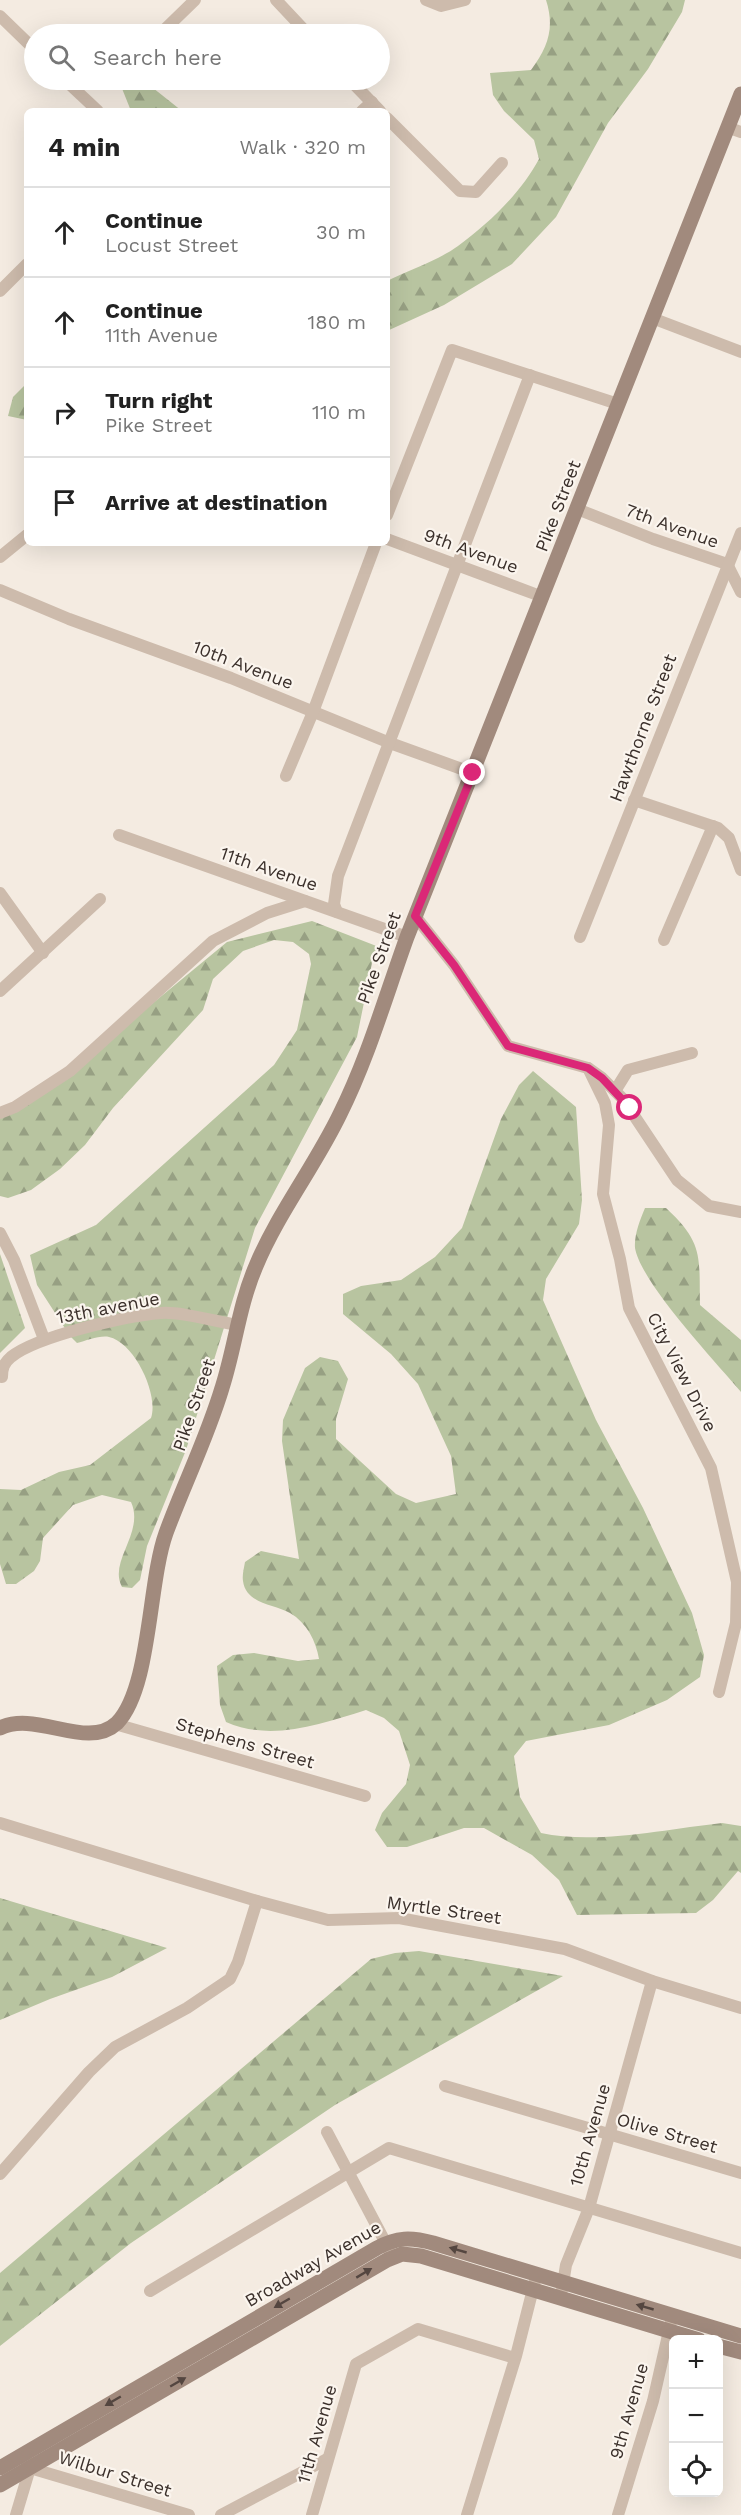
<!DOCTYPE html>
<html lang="en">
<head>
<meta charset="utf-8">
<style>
	body { margin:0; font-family:"Work Sans",sans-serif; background:#f2f2f2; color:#222 }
	.controls { position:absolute; right:18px; bottom:18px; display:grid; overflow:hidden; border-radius:9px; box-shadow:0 6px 24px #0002 }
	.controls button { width:54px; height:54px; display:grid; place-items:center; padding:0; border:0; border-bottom:2px solid #e0e0e0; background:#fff; color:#222; font:30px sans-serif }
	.stop { position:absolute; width:18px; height:18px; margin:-14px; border:4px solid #db2777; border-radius:50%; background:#fff }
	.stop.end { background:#db2777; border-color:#fff; box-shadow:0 2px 6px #0008 }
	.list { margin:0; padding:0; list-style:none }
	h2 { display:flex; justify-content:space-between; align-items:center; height:78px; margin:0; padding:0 24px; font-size:26px }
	h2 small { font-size:20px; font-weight:400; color:#767676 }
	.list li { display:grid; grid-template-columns:39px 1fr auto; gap:18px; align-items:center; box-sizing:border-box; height:90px; padding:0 24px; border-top:2px solid #e0e0e0 }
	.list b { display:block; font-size:22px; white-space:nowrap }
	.list p { margin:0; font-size:20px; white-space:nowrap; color:#767676 }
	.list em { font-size:20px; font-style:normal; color:#767676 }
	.icon { flex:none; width:33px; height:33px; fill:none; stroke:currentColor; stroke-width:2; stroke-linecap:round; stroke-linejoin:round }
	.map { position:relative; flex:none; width:741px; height:2515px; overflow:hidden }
	.search { position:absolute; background:#fff; box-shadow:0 6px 24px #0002; left:24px; top:24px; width:366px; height:66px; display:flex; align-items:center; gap:15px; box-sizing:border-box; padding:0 21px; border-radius:33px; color:#767676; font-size:22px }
	.panel { position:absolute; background:#fff; box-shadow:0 6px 24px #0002; left:24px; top:108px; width:366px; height:438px; border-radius:9px }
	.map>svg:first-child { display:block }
	.forest { fill:url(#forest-firs) }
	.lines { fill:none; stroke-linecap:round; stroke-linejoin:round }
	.minor { stroke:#cdbbac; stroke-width:12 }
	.secondary { stroke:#a18a7d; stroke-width:15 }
	.oneway { fill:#544640 }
	.route { stroke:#db2777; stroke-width:8 }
	.labels { text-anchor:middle; stroke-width:4.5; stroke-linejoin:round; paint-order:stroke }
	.street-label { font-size:18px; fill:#3b302b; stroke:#fbf5ee }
</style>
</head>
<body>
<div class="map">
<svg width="741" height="2515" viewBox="0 0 741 2515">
	<defs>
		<pattern id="forest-firs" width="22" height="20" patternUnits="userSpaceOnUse" patternTransform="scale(1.5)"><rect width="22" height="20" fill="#b8c4a0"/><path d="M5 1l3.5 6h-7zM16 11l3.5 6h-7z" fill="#97a083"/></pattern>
	</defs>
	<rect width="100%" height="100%" fill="#f4ebe1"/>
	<g class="forest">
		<path d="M546 0H685L682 12 648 69 608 123 556 217 512 264 444 305 387 331V281C409 270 439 260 458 246 488 224 521 193 539 159L534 140 504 111 493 95 490 73 531 70C548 47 555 28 546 0Z"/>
		<polygon points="124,80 143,80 182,111 131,111 121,86"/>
		<polygon points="27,383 27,420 8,416 13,397"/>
		<path d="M312 921 379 947 374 953 357 1037 255 1228 186 1450 147 1546 140 1580 132 1588 122 1587C108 1561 145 1533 131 1502L102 1495 73 1505 43 1538 40 1561 34 1571 16 1584H6L0 1564V1489L21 1490 59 1472 90 1465 151 1418C159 1395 135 1343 109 1337 100 1335 86 1341 77 1343L70 1336 37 1285 30 1255 96 1225 274 1065 297 1030 311 964 309 954 293 942 274 940 243 951 213 979 203 1010 113 1108 85 1145 60 1169 31 1190 8 1198 0 1196V1117L136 1017 227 942Z"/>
		<path d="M533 1071 576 1107 582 1200 579 1224 546 1279 543 1300 596 1420 643 1508 692 1613 704 1655 700 1677 667 1700 609 1725 526 1741 514 1756 520 1797 541 1833C595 1845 667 1829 722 1823L741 1826V1873L738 1871 713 1900 696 1913 577 1915 559 1880 532 1855 484 1828H464L407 1847H387L375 1830 382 1813 406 1784 410 1765 399 1731 384 1718 366 1710C321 1724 271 1742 226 1722L220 1705 217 1666 233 1655 254 1653 298 1661 319 1659C316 1641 307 1623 290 1613 274 1604 246 1604 243 1581 242 1575 244 1568 245 1562L261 1551 299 1559 282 1441 283 1420 305 1368 320 1357 338 1361 348 1379 336 1419V1439L396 1494 416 1503 456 1494 451 1456 418 1384 391 1354 343 1314V1294L361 1286 401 1280 435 1257 462 1228 501 1119 519 1085Z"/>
		<path d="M645 1208H666C704 1243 699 1257 700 1305L741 1340V1396V1392C715 1361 641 1283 635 1248 634 1235 640 1220 645 1208Z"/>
		<polygon points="0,1254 25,1328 0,1353"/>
		<polygon points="0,1898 167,1948 112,1977 50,1999 0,2020"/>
		<polygon points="419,1951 563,1976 335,2105 131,2243 0,2346 0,2273 371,1959 395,1953"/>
	</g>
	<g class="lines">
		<g class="minor">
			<polyline points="276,0 308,34"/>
			<polyline points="426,0 441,6 465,0"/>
			<polyline points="0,16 34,49"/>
			<polyline points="160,34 195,0"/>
			<polyline points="65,80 98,111"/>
			<polyline points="350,80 380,111"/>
			<polyline points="362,111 372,102"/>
			<polyline points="387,118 460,191 476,192 502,163"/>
			<polyline points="727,127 741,132"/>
			<polyline points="0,291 27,264"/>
			<polyline points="652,318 741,352"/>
			<polyline points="577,509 653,539 727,564 741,592"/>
			<polyline points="387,515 452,350 618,404"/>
			<polyline points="387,539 543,597"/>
			<polyline points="0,557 27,535"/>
			<polyline points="0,590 69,619 231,678 390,743 473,773"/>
			<polyline points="286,776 313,712 376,543"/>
			<polyline points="634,800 718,828 729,838 741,870"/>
			<polyline points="119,835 407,937"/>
			<polyline points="0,893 43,953"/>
			<polyline points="337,912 334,904 338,876 530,375"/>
			<polyline points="415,916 454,965 508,1046 588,1068 602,1078 623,1099 677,1180 709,1206 741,1212"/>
			<polyline points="580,937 741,533"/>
			<polyline points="664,940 713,826"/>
			<polyline points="0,991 100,899"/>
			<polyline points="588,1068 605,1103 609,1125 603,1194 620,1259 629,1308 711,1468 737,1582 736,1623 719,1692"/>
			<polyline points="615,1091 628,1070 692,1053"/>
			<polyline points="0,1113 15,1107 70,1071 213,941 267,913 305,901"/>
			<polyline points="0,1233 14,1260 44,1339"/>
			<path d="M2 1377C2 1368 4 1363 11 1357 37 1336 126 1316 161 1313 180 1311 217 1322 238 1325"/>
			<polyline points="115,1724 365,1796"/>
			<polyline points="0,1823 257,1901 328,1920 399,1918 565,1949 652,1981 741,2008"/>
			<polyline points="445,2086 741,2173"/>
			<polyline points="327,2132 390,2251"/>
			<polyline points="0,2174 89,2072 115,2047 187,2008 230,1979 238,1962 257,1901"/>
			<polyline points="562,2290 566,2265 589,2208 652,1981"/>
			<polyline points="150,2291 389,2148 741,2253"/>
			<polyline points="30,2468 189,2515"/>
			<polyline points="16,2515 30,2468 28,2463"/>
			<polyline points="221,2515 327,2459"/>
			<polyline points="312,2515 356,2364 418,2329 515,2358"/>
			<polyline points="467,2515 516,2356 535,2281"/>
			<polyline points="618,2515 653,2401 671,2322"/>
		</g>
		<g class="secondary">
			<path d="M0 1728C36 1710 87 1751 117 1723 151 1688 148 1583 166 1533 184 1484 207 1438 222 1388 235 1348 239 1305 256 1266 278 1213 315 1166 340 1114 368 1058 386 995 407 937L741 94"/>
			<polyline points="718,2346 741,2352"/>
			<path d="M0 2468 377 2248C397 2237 411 2237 433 2243L741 2336"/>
			<polyline points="0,2485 387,2260 402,2254 421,2256 699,2340"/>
		</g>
	</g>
	<defs><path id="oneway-solid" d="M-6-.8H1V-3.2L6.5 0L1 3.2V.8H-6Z" transform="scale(1.5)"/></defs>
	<g class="oneway">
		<use href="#oneway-solid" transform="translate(458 2250) rotate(-164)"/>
		<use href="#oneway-solid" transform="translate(364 2273) rotate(-31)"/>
		<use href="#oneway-solid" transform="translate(282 2303) rotate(150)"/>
		<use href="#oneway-solid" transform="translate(645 2307) rotate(-164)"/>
		<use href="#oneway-solid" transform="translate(178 2382) rotate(-30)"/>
		<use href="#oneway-solid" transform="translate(113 2401) rotate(150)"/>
	</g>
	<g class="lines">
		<polyline class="route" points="473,773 415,916 454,965 508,1046 588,1068 602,1078 630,1108"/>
	</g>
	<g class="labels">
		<g class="street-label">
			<text transform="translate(558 506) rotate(-69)" y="6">Pike Street</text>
			<text transform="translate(672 526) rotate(20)" y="6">7th Avenue</text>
			<text transform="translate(471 551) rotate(20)" y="6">9th Avenue</text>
			<text transform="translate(243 665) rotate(21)" y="6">10th Avenue</text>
			<text transform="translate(643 728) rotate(-69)" y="6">Hawthorne Street</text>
			<text transform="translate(269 869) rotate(19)" y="6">11th Avenue</text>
			<text transform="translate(379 958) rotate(-70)" y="6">Pike Street</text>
			<text transform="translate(108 1308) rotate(-11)" y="6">13th avenue</text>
			<text transform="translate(682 1372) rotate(63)" y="6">City View Drive</text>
			<text transform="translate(194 1405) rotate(-71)" y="6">Pike Street</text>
			<text transform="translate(245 1743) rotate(16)" y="6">Stephens Street</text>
			<text transform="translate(444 1910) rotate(8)" y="6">Myrtle Street</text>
			<text transform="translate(667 2133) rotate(16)" y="6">Olive Street</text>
			<text transform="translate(590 2135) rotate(-74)" y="6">10th Avenue</text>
			<text transform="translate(313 2264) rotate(-30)" y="6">Broadway Avenue</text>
			<text transform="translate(629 2411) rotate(-74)" y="6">9th Avenue</text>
			<text transform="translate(317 2434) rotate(-74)" y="6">11th Avenue</text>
			<text transform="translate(115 2474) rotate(17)" y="6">Wilbur Street</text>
		</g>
	</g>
</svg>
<div class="controls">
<button>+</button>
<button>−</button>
<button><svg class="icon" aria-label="locate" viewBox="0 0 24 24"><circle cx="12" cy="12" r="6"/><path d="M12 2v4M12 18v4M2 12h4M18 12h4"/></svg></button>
</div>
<div class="stop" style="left:630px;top:1108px"></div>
<div class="stop end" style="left:473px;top:773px"></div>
<div class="search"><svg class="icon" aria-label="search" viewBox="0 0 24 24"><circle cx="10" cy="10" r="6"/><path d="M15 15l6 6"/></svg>Search here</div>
<section class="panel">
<h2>4 min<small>Walk · 320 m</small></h2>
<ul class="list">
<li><svg class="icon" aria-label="ahead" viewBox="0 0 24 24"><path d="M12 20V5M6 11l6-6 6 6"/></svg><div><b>Continue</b><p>Locust Street</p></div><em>30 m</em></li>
<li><svg class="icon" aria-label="ahead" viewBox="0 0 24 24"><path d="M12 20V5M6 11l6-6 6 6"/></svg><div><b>Continue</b><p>11th Avenue</p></div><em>180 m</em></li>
<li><svg class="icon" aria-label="right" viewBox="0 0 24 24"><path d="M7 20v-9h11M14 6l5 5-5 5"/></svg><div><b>Turn right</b><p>Pike Street</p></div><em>110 m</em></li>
<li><svg class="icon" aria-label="arrive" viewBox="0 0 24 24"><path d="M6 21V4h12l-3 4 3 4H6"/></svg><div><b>Arrive at destination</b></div></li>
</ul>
</section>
</div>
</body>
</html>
